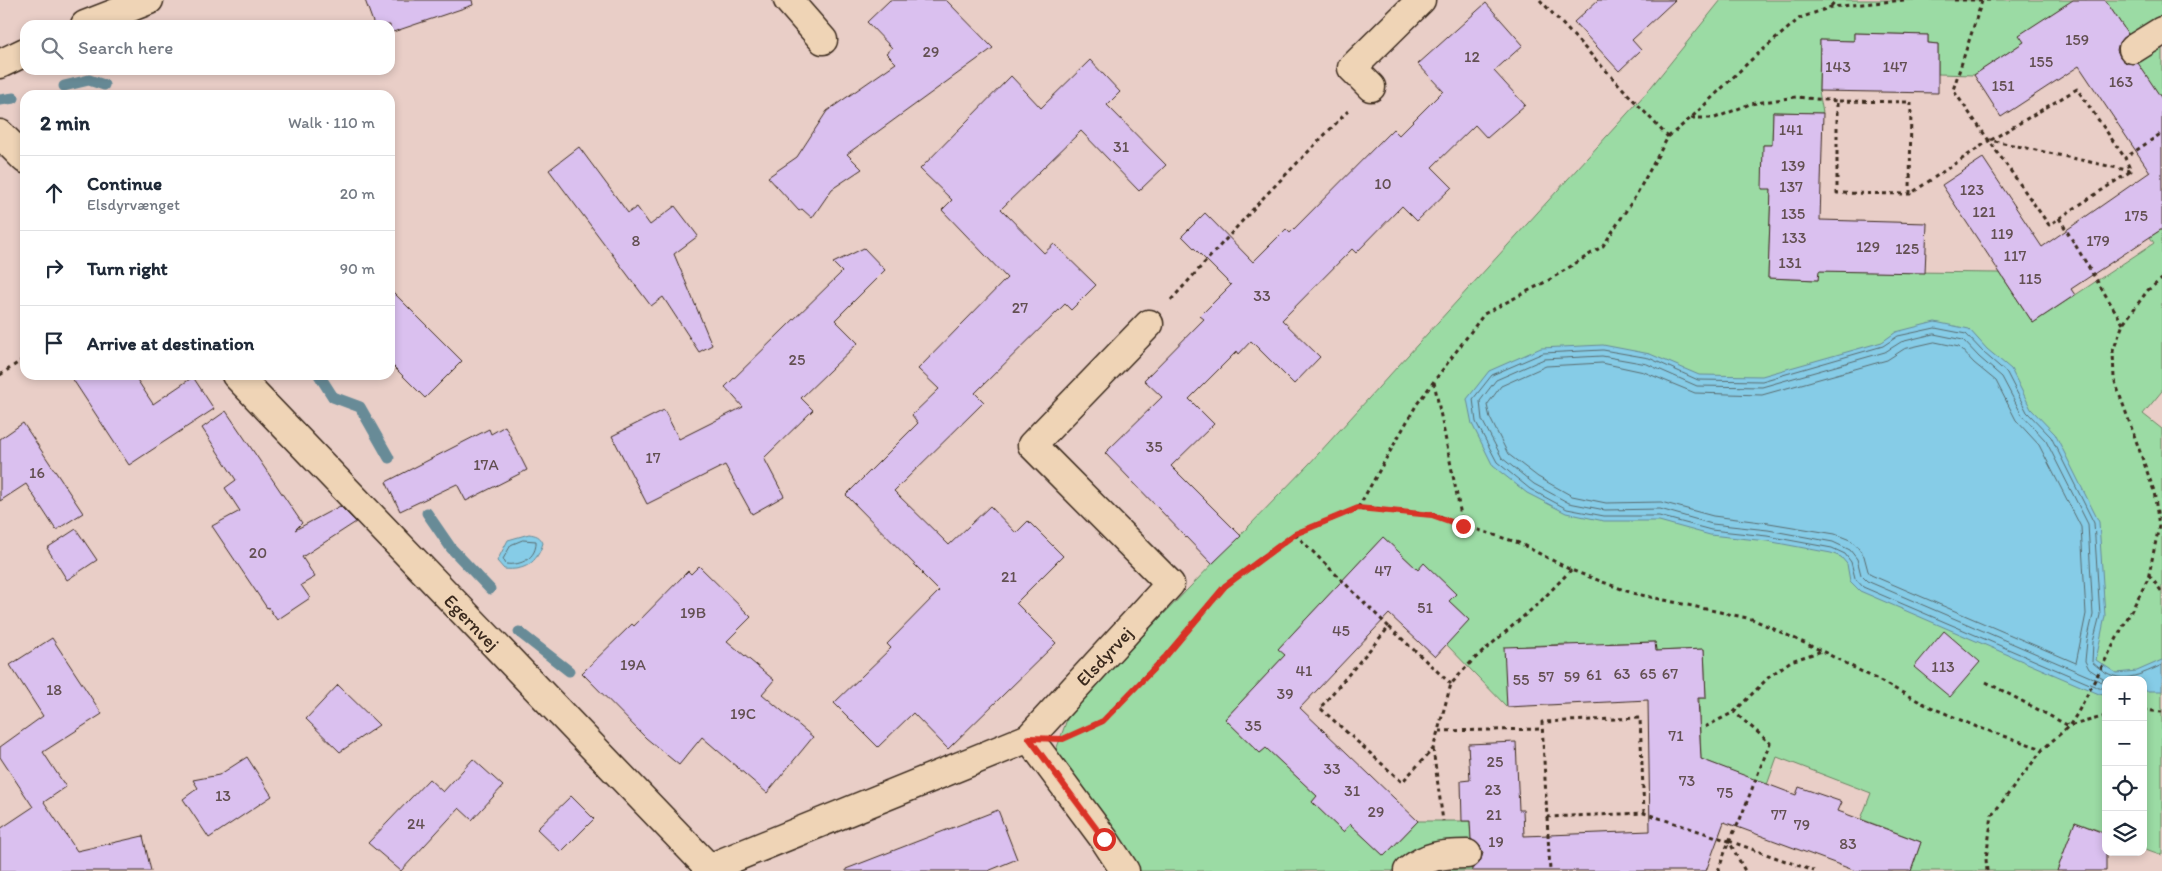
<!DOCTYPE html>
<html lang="en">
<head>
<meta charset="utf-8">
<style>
	body { margin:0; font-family:Itim,sans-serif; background:#f6f6f7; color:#1f2937 }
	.controls { position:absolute; right:15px; bottom:15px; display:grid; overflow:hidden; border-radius:10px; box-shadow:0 2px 8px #0003 }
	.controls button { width:45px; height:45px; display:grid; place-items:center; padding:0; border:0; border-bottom:1px solid #e0e1e3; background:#fff; color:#1f2937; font:25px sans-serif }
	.stop { position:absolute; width:15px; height:15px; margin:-11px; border:4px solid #d93025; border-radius:50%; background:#fff }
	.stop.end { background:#d93025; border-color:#fff; box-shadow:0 1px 5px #0008 }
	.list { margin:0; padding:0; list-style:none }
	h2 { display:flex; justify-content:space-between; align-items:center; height:65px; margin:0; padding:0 20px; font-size:21px }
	h2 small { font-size:16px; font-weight:400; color:#747a83 }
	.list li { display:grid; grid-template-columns:32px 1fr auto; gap:15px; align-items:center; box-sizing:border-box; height:75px; padding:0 20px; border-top:1px solid #e0e1e3 }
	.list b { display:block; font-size:19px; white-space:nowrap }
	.list p { margin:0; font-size:16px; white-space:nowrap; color:#747a83 }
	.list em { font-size:16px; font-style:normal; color:#747a83 }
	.icon { flex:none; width:28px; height:28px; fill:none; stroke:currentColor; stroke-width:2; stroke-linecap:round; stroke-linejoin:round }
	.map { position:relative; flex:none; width:2162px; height:871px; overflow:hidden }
	.search { position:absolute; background:#fff; box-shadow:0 2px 8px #0003; left:20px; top:20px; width:375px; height:55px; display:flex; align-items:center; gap:12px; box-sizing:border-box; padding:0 18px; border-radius:15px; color:#747a83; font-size:19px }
	.panel { position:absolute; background:#fff; box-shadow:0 2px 8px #0003; left:20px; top:90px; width:375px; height:290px; border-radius:15px }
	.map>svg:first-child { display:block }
	.green { fill:#9bdba4; stroke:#6b8261 }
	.water { fill:#86cce7; stroke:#688b97 }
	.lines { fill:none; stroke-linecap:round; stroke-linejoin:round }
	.shore { stroke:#596b6e; stroke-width:1 }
	.stream { stroke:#688b97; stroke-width:11 }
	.building { fill:#dac0ef; stroke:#3b2a1e }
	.minor-casing { stroke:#3b2a1e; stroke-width:31 }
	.path { stroke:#3b2a1e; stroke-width:3; stroke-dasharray:4 4; stroke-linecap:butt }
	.minor { stroke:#efd4b6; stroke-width:28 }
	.route { stroke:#d93025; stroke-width:6 }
	.labels { text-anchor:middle; stroke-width:4.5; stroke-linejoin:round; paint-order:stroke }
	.number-label { font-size:16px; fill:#635052 }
	.street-label { font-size:19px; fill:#3b2a1e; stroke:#efd4b6 }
</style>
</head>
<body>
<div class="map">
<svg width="2162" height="871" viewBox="0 0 2162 871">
	<rect width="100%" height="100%" fill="#e9cec7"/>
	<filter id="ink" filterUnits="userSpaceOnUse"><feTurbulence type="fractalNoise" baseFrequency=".02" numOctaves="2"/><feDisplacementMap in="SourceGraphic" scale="10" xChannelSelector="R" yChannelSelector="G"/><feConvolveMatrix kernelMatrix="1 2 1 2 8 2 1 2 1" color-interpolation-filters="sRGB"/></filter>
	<g filter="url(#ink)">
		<g class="green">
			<polygon points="1721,0 2087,0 2067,4 2020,35 2024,42 1974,75 1938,74 1938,44 1928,43 1928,35 1854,33 1854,41 1820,40 1819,91 1823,113 1773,112 1772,145 1763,145 1771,189 1768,278 1818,280 1819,271 2000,273 2033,323 2154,243 2150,237 2162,229 2162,391 2143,414 2162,429 2162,855 2143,848 2143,680 2106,680 2106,833 2075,822 2057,871 1911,871 1921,842 1861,819 1871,793 1777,757 1767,785 1701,759 1699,698 1706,698 1704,649 1656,651 1655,642 1611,643 1569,653 1568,644 1525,646 1525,656 1507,707 1446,644 1469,620 1449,601 1456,594 1424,564 1418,570 1383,537 1279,648 1285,655 1225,719 1260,753 1266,748 1317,796 1312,802 1343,832 1350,824 1384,856 1418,821 1470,821 1472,871 1135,871 1055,753 1070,711 1309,464 1647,92"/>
			<polygon points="2105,0 2162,0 2162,99 2134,58 2128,34"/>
		</g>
		<g class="water">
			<polygon points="1935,322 1969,329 1987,349 2011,369 2031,409 2055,434 2099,522 2105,616 2096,660 2116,673 2137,671 2162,660 2162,691 2143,691 2143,680 2106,680 2106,693 2099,694 1860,591 1850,581 1847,564 1841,557 1831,553 1767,541 1710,535 1659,521 1604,521 1566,513 1527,493 1493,466 1472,424 1467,399 1489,371 1541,348 1603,345 1650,354 1699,375 1762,376 1882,342 1896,332"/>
			<path d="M529 534C536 535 540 536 543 543 537 563 525 571 504 569L497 561 508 540Z"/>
		</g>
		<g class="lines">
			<g class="shore">
				<polygon points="1934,334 1963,340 1979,357 2002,377 2022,415 2046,441 2088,524 2093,615 2087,641 2085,661 2089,669 2103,678 2102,682 1867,581 1861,575 1857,559 1850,550 1833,542 1768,530 1712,524 1660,509 1605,510 1569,503 1534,484 1502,458 1482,420 1480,401 1496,380 1544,359 1602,356 1647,364 1697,386 1762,387 1885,352 1901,342"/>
				<polygon points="1935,342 1959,347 1974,363 1996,381 2016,420 2039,445 2081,527 2086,614 2076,663 1871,575 1868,571 1864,556 1856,545 1850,540 1835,534 1769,523 1713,516 1661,502 1606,503 1572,496 1538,477 1508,454 1490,418 1487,405 1501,386 1546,366 1602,363 1644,372 1695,393 1762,395 1887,360 1904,349"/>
				<path d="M523 540 536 541C537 558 521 566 506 564L503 559 511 545Z"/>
				<path d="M2106 688H2099L1863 587 1855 578 1851 562 1845 554 1832 548 1767 536 1711 530 1659 516H1604L1567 509 1530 489 1497 462 1476 422 1473 399 1492 375 1543 353 1603 350 1649 358 1698 380 1762 381 1883 346 1898 336 1935 328 1966 334 1984 353 2007 373 2027 412 2051 437 2094 523 2100 615 2093 642 2092 662C2118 686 2133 678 2162 665"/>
			</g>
			<g class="stream">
				<polyline points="64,86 89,80 104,85"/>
				<polyline points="0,100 14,98"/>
				<polyline points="319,375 333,397 360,407 389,458"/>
				<polyline points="427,513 451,548 490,589"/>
				<polyline points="519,632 569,671"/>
			</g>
		</g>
		<g class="building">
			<polygon points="365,0 472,0 473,5 390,33 390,25 374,25"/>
			<polygon points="890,0 946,0 993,48 847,154 862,169 832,189 812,218 802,209 799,211 768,177 797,157 827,111 896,63 886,53 892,48 867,22"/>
			<polygon points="1598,0 1675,0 1632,40 1641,50 1619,71 1574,22"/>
			<polygon points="2073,0 2105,0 2128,34 2119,42 2117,50 2120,57 2126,63 2138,63 2162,99 2162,229 2071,289 2075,295 2033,323 1942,185 1983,158 2042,247 2150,172 2079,66 2001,117 1974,75 2024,42 2019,35"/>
			<polygon points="1486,3 1523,45 1494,71 1525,105 1487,138 1475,125 1432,167 1452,187 1417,221 1402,206 1356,253 1352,249 1282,320 1320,357 1294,384 1251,341 1239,354 1237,351 1189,399 1214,424 1171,466 1241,536 1212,564 1105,453 1162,397 1144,380 1204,319 1200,316 1231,285 1182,236 1205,213 1253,262 1286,229 1290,233 1393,129 1399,135 1443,91 1418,64"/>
			<polygon points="1854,33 1928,35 1928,43 1938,44 1938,93 1819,91 1820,40 1854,41"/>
			<polygon points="1090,60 1120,92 1107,105 1166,165 1139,191 1081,131 1001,209 1044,253 1054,244 1096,285 1071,310 1065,304 975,393 984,402 894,491 949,545 990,506 1016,533 1028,521 1063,556 1016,603 1056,643 948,749 913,713 878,747 834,703 891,648 887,644 939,591 922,574 923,573 846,495 918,423 912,415 939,389 918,369 1007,278 942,210 952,200 920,169 1011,76 1041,108"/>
			<polygon points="1773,112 1823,113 1820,220 1927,223 1925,273 1819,271 1818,280 1768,278 1771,189 1762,189 1763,145 1772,145"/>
			<polygon points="579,147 628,213 637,207 650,225 675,206 698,236 674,254 712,345 699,352 663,297 651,306 549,170"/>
			<polygon points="864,248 885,270 835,320 858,343 801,398 813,410 764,458 784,496 752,514 725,465 647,504 612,436 664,410 679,439 743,407 725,387 842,272 833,263"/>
			<polygon points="390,289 462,361 425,398 390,363"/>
			<polygon points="70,375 134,375 153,404 193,377 214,409 129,465"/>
			<polygon points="226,411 302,523 295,530 340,506 356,522 302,557 315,577 301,585 310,598 277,620 268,607 267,608 212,526 240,511 225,488 236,480 202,428"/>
			<polygon points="23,423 83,513 56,530 26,484 0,501 0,439"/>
			<polygon points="505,426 527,470 466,501 457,484 400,511 386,482 489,429 491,434"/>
			<polygon points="76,529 97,560 67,580 47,548"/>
			<polygon points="1383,537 1418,570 1424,563 1456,594 1449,601 1469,620 1435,657 1389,614 1300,708 1418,821 1384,856 1350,824 1343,832 1312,802 1317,796 1266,748 1260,753 1225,719 1285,655 1278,649"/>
			<polygon points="699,566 751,617 727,641 774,680 762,694 813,737 767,793 702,737 679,765 646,738 582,673 632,624 634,626 688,571 691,574"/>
			<polygon points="1944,631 1980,662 1950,697 1914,667"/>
			<polygon points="52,638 102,714 43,752 66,787 44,802 77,851 143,836 151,871 0,871 0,829 33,807 0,757 0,747 43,716 10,665"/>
			<polygon points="1655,642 1656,651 1704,649 1706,698 1698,698 1701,759 1796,795 1799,787 1842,802 1838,811 1921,842 1911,871 1856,871 1724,822 1706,871 1472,871 1472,868 1480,862 1483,853 1480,846 1471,839 1470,821 1462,821 1461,781 1470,780 1468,744 1516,742 1519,810 1523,810 1524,836 1650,831 1648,700 1507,707 1504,647"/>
			<polygon points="338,685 379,725 340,752 306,719"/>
			<polygon points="247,757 272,796 209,838 183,799 198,788 193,780 219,775"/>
			<polygon points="473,759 503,786 472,820 459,808 401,871 368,843 429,779 443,792"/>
			<polygon points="571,796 594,819 561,852 537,829"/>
			<polygon points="998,810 1017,859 988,871 846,871 846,869"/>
			<polygon points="2075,822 2106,834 2106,871 2057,871"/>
		</g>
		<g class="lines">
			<g class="minor-casing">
				<g id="minor">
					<polyline points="788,0 823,40"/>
					<polyline points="85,25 149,0"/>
					<polyline points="2133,49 2162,31"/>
					<polyline points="0,64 25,52"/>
					<polyline points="1371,87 1352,68 1421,0"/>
					<polyline points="0,134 25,159"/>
					<polyline points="236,375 709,868"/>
					<polyline points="1029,738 1104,839 1125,871"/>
					<polyline points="706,871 709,868 1029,738 1170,584 1032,445 1149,324"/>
					<path d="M1408 871C1427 855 1443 854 1467 854"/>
				</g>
			</g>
			<g class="path">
				<polyline points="1540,0 1668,137"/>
				<polyline points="1954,0 1991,0"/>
				<polyline points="1982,1 1953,90 2049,225 2131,171"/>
				<polyline points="1831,6 1836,0"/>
				<polyline points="1691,118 1715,118 1750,104 1796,97 1837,101"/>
				<polyline points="1991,140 2077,89 2125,158"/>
				<polyline points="1910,194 1911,102 1837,101 1837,193 1910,194 1990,140 2131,171 2125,158 2162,133"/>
				<polyline points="2059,218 2123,324"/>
				<polyline points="1171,300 1264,197 1348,111"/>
				<polyline points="0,375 25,358"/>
				<polyline points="1434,382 1463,525"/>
				<polyline points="1358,508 1417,404 1484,314 1549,280 1603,246 1635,197 1668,137 1691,118 1751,60 1800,18 1831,7 1905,0"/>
				<polyline points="1295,534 1389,627"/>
				<polyline points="2149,575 2162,592"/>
				<polyline points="1986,682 2069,726 2106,716"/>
				<polyline points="1451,684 1389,627 1320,708 1402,782 1433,749 1451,684 1472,661 1539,603 1571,570"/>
				<polyline points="2143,710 2162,712"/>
				<polyline points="1705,727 1734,712 1770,676 1791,661 1822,651"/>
				<polyline points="1085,730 1103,721 1166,656 1225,586 1295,534 1358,508 1432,515 1519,543 1571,570 1632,593 1752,619 1822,651 1926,705 1977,727 2043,749"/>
				<polyline points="1439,731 1543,729"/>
				<polyline points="1433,749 1443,821"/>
				<polyline points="1644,813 1640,718 1542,722 1547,817 1644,813 1729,841 1745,871"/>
				<polyline points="1547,817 1550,871"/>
				<polyline points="1729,841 1739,822 1770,743 1734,712"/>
				<polyline points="1718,871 1729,841 1814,871"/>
				<polyline points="1987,871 1986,859 1992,815 2043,749 2069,726 2077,714 2148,579 2159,526 2154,491 2114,379 2113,351 2123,324 2148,290 2162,279"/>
			</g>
			<use href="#minor" class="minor"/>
		</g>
	</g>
	<g class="lines" filter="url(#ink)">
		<polyline class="route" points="1104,839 1029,738 1063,739 1103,721 1166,656 1225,586 1295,534 1358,508 1432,515 1463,526"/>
	</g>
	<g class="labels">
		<g class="number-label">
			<text x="2077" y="45">159</text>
			<text x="931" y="57">29</text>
			<text x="1472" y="62">12</text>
			<text x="2041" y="67">155</text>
			<text x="1838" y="72">143</text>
			<text x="1895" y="72">147</text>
			<text x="2121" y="87">163</text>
			<text x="2003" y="91">151</text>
			<text x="1791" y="135">141</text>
			<text x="1121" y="152">31</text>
			<text x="1793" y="171">139</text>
			<text x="1383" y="189">10</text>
			<text x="1791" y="192">137</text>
			<text x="1972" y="195">123</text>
			<text x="1984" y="217">121</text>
			<text x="1793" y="219">135</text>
			<text x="2136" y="221">175</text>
			<text x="2002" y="239">119</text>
			<text x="1794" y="243">133</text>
			<text x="636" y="246">8</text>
			<text x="2098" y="246">179</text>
			<text x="1868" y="252">129</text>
			<text x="1907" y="254">125</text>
			<text x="2015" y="261">117</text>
			<text x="1790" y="268">131</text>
			<text x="2030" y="284">115</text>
			<text x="1262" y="301">33</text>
			<text x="1020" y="313">27</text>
			<text x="797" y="365">25</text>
			<text x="1154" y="452">35</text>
			<text x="653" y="463">17</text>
			<text x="486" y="470">17A</text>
			<text x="37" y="478">16</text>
			<text x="258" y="558">20</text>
			<text x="1383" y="576">47</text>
			<text x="1009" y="582">21</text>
			<text x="1425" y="613">51</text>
			<text x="693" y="618">19B</text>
			<text x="1341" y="636">45</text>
			<text x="633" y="670">19A</text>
			<text x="1943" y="672">113</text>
			<text x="1304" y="676">41</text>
			<text x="1622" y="679">63</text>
			<text x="1648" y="679">65</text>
			<text x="1670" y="679">67</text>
			<text x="1594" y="680">61</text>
			<text x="1546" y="682">57</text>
			<text x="1572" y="682">59</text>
			<text x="1521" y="685">55</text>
			<text x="54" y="695">18</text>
			<text x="1285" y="699">39</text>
			<text x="743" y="719">19C</text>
			<text x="1253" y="731">35</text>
			<text x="1676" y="741">71</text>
			<text x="1495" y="767">25</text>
			<text x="1332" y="774">33</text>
			<text x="1687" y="786">73</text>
			<text x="1493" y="795">23</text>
			<text x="1352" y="796">31</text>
			<text x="1725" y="798">75</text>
			<text x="223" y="801">13</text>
			<text x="1376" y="817">29</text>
			<text x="1494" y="820">21</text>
			<text x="1779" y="820">77</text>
			<text x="416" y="829">24</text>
			<text x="1802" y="830">79</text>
			<text x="1496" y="847">19</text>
			<text x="1848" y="849">83</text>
		</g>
		<g class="street-label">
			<text transform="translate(472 622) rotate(46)" y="7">Egernvej</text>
			<text transform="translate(1104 656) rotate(-47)" y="7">Elsdyrvej</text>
		</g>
	</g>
</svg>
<div class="controls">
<button>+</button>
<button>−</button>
<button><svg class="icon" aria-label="locate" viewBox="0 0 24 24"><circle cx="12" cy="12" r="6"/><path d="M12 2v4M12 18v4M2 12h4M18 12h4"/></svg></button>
<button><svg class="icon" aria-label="layers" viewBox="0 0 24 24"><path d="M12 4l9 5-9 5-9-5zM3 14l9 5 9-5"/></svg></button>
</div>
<div class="stop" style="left:1104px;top:839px"></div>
<div class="stop end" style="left:1463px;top:526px"></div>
<div class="search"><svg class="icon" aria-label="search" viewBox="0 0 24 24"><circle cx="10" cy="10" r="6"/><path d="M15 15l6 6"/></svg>Search here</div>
<section class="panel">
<h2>2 min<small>Walk · 110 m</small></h2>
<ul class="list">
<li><svg class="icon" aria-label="ahead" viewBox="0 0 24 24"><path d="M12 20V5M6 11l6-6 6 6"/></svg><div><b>Continue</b><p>Elsdyrvænget</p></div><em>20 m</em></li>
<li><svg class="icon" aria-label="right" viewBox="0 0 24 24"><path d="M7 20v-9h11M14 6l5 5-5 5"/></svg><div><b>Turn right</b></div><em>90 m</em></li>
<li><svg class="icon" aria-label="arrive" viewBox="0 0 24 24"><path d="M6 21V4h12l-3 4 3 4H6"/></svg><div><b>Arrive at destination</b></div></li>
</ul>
</section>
</div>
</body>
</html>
